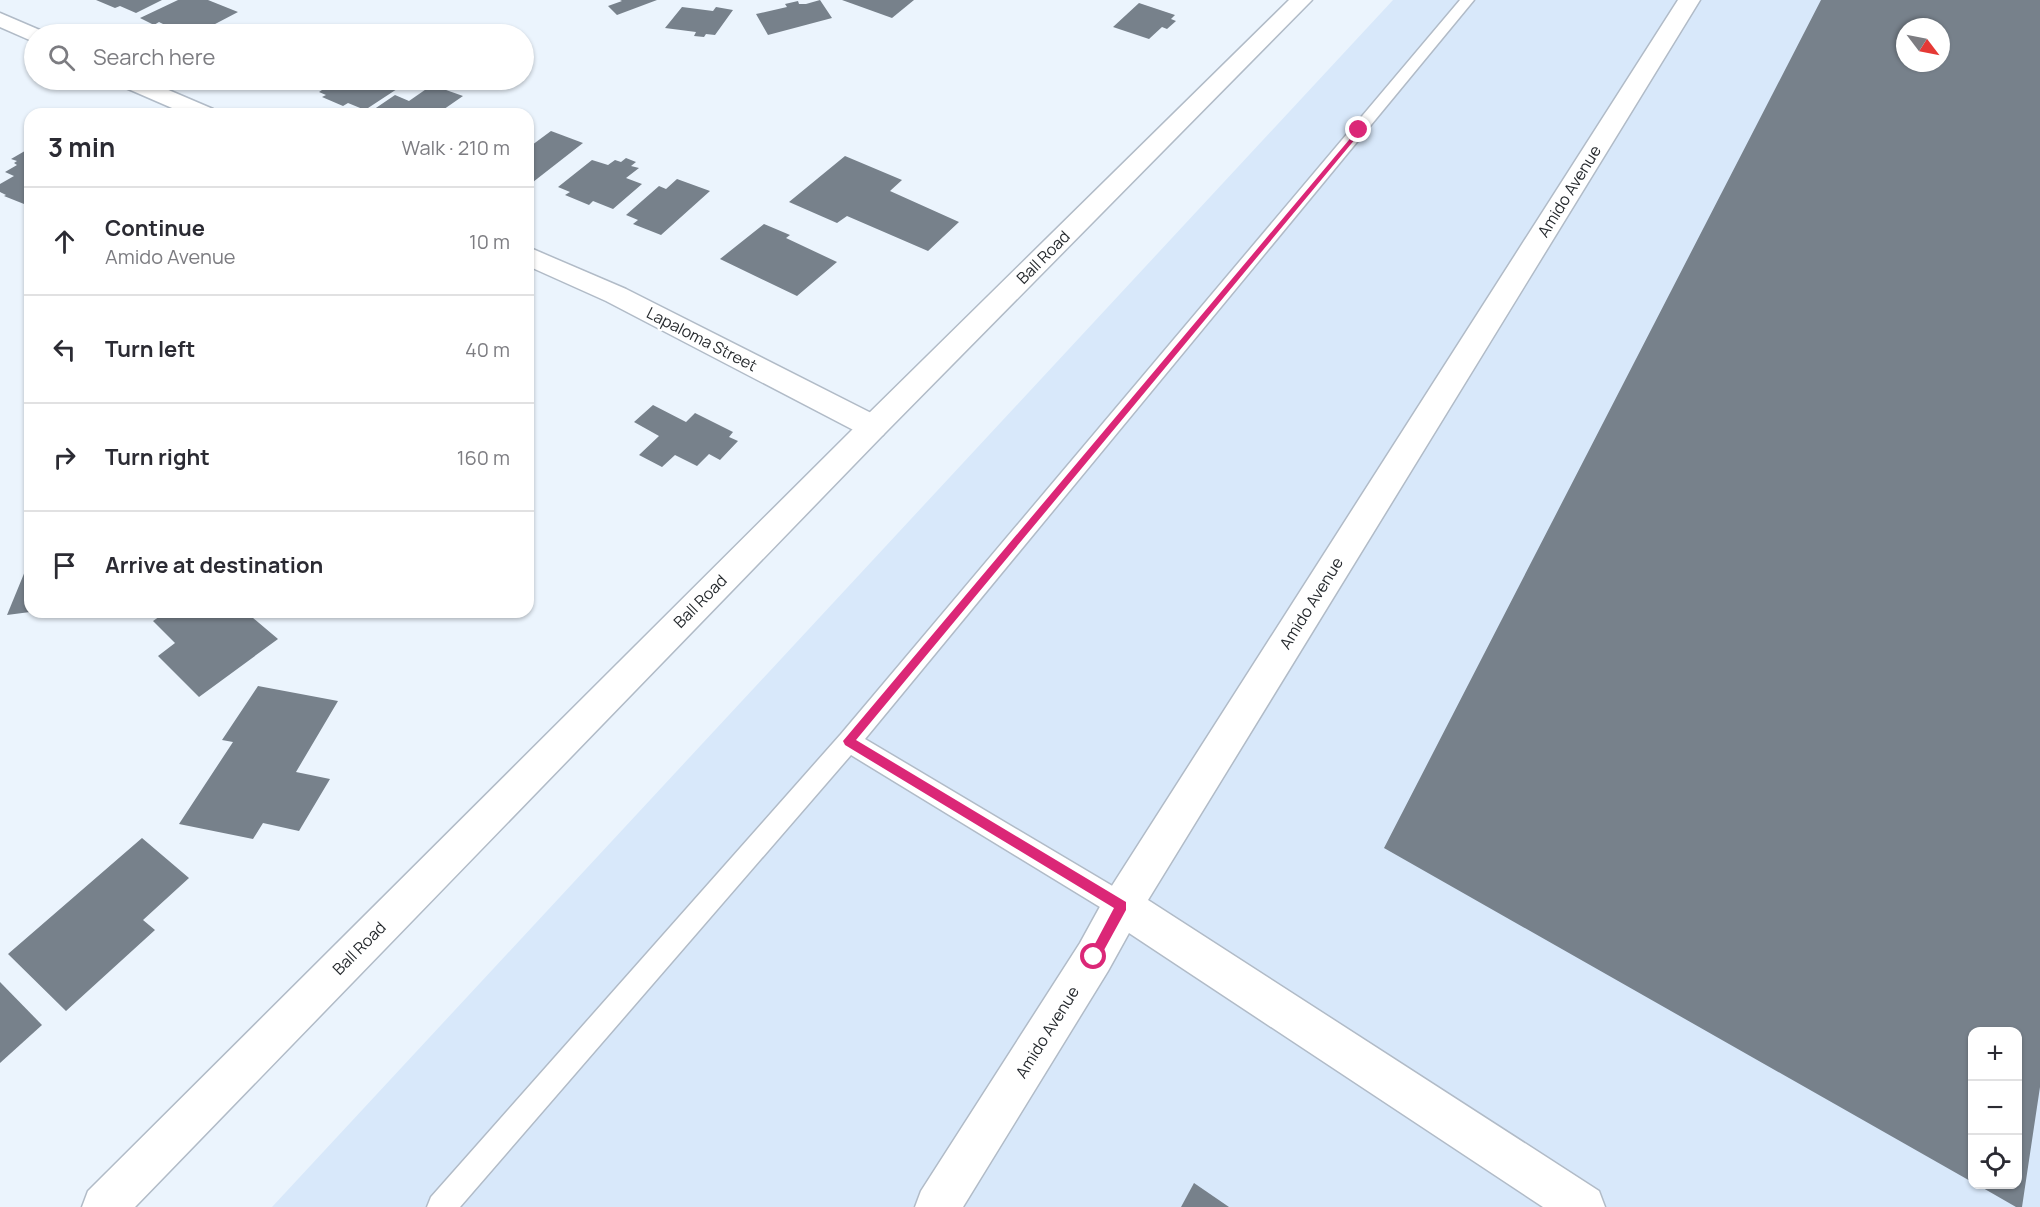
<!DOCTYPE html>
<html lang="en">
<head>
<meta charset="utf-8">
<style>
	body { margin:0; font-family:Manrope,sans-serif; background:#f2f2f3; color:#2b2b33 }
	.controls { position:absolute; right:18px; bottom:18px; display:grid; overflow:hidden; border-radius:12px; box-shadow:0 2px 4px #0004 }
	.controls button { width:54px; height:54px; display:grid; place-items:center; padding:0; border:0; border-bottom:2px solid #e1e1e2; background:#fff; color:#2b2b33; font:30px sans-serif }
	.compass { position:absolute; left:1896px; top:18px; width:54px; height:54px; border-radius:50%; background:#fff; box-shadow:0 2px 4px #0004; rotate:122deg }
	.stop { position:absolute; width:18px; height:18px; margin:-14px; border:4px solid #db2777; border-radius:50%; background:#fff }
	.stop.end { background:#db2777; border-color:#fff; box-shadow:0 2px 6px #0008 }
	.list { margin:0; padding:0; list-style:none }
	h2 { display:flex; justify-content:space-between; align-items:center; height:78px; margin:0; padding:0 24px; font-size:26px }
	h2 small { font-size:20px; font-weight:400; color:#7c7c81 }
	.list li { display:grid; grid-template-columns:39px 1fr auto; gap:18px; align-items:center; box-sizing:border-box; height:108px; padding:0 24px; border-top:2px solid #e1e1e2 }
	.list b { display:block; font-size:22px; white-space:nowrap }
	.list p { margin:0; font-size:20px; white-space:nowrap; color:#7c7c81 }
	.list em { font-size:20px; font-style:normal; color:#7c7c81 }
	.icon { flex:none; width:33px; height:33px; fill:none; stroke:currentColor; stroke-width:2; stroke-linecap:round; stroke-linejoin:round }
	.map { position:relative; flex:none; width:2040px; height:1207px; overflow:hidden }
	.search { position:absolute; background:#fff; box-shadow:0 2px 4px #0004; left:24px; top:24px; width:510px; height:66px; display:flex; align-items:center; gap:15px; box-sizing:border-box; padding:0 21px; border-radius:33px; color:#7c7c81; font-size:22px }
	.panel { position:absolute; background:#fff; box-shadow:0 2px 4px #0004; left:24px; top:108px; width:510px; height:510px; border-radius:18px }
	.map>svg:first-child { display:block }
	.built { fill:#d8e8fa; fill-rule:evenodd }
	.building { fill:#77818b; fill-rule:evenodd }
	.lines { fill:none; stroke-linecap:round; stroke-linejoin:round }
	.lane-casing { stroke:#b1bbc7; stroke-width:3 }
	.street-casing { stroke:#b1bbc7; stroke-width:3 }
	.secondary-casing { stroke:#b1bbc7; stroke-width:3 }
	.lane { fill:#fff; fill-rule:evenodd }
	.street { fill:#fff; fill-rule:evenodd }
	.secondary { fill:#fff; fill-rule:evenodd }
	.route { fill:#db2777 }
	.labels { text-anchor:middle; stroke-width:4.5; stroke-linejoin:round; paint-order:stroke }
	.street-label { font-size:16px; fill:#272b2f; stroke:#fff }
</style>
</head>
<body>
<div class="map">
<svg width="2040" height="1207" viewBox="0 0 2040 1207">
	<rect width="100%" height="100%" fill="#ebf4fd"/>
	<path class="built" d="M1393 0H2040V1207H272ZM1905 27H1941V63H1905ZM1972 1032H2018V1184H1972Z"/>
	<g class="building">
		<polygon points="96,0 162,0 136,13 120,6 115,8"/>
		<polygon points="178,0 208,0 238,12 198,33 181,25 173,29 159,22 154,25 140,18"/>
		<polygon points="620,0 657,0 617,15 608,6 622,1"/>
		<polygon points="820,0 832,18 768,35 756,14 787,7 785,4 798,1 799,4 806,4"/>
		<polygon points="842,0 914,0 892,18"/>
		<path d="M1821 0H2040V1087L2022 1207H2016L1976 1184H2018V1032H1972V1182L1384 848ZM1905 27H1941V63H1905Z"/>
		<polygon points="1139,3 1175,15 1171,19 1176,21 1167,29 1162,27 1149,39 1113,27"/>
		<polygon points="682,7 713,11 716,7 733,10 715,35 706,34 704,37 694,36 696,32 665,28"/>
		<polygon points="238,26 259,34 221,34"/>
		<polygon points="281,80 312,80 300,87"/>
		<polygon points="337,80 373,80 397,89 365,110 348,103 343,106 322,97 326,95 319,92"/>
		<polygon points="432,85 463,96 437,114 375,114 370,112 395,95 409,101"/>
		<polygon points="551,131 583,143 533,182 528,179 528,148"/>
		<polygon points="30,148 30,201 24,204 4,196 6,195 0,192 0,184 14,176 5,172 17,165 14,163 17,161 11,159"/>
		<polygon points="845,156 902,180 890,191 959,222 928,251 847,216 837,223 789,202"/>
		<polygon points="626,158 636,162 631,166 639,168 626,178 642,184 613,209 593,201 589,205 565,195 570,192 558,187 592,160 608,165 615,160 621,162"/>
		<polygon points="677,179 710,191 661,235 633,224 638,220 626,215 659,186 666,189"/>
		<polygon points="764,224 790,235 786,238 837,262 797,296 720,259"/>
		<polygon points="653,405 686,422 695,413 733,432 729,437 738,441 720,460 709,454 697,466 675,455 662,467 639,455 659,436 634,422"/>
		<polygon points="30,559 30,612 7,615"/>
		<polygon points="166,612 246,612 278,639 199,697 158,656 175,643 153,621"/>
		<polygon points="258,686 338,701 296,772 330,779 299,831 263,823 253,839 179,824 233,742 222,740"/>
		<polygon points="142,838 189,878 143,920 155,930 66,1011 8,954"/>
		<polygon points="0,982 42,1025 0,1063"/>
		<polygon points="1194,1183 1229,1207 1181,1207"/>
	</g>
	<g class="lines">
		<g class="lane-casing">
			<polygon id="lane" points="1460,0 1474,0 865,739 1131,897 1134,906 1131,915 1122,918 1113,915 851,755 460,1207 427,1207 431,1197 841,734"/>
		</g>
		<g class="street-casing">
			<g id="street">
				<polygon points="1678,0 1700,0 1148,900 1599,1191 1605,1207 1543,1207 1129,933 1108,971 963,1207 915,1207 921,1191 1080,943 1108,892"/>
				<polygon points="0,13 42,31 44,34 34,34 34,42 0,27"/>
				<polygon points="116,80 145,80 213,109 217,114 186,114 119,85"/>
				<polygon points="528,247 626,289 883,419 888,427 883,435 873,438 863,435 606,301 528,266"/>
			</g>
		</g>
		<g class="secondary-casing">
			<polygon id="secondary" points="1289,0 1312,0 883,435 135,1207 82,1207 88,1191 863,419"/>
		</g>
		<use href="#lane" class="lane"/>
		<use href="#street" class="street"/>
		<use href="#secondary" class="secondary"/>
	</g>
	<polygon class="route" points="1359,128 1361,132 856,740 1126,902 1126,910 1098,961 1094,963 1088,957 1114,908 845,745 843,741"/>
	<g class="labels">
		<g class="street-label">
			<text transform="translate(1569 191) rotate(-58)" y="6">Amido Avenue</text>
			<text transform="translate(1043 257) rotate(-45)" y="6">Ball Road</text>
			<text transform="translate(702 339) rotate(27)" y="6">Lapaloma Street</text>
			<text transform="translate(700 601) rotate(-45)" y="6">Ball Road</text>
			<text transform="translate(1311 603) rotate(-58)" y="6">Amido Avenue</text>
			<text transform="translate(359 948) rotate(-45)" y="6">Ball Road</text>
			<text transform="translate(1047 1032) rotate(-58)" y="6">Amido Avenue</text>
		</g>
	</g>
</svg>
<div class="controls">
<button>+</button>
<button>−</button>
<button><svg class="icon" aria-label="locate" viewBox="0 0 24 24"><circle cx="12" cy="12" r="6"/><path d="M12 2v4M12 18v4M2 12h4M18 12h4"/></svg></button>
</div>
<svg class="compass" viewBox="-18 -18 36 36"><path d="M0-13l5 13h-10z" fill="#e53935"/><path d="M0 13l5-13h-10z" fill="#7c7c81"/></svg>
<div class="stop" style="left:1094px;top:957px"></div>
<div class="stop end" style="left:1359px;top:130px"></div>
<div class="search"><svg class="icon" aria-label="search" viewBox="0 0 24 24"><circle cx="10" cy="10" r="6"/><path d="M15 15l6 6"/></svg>Search here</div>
<section class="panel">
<h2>3 min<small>Walk · 210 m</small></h2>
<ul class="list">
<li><svg class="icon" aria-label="ahead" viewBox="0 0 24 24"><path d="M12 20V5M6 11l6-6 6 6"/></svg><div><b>Continue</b><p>Amido Avenue</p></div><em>10 m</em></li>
<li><svg class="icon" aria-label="left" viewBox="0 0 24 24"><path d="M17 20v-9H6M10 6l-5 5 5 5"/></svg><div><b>Turn left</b></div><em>40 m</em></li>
<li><svg class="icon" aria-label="right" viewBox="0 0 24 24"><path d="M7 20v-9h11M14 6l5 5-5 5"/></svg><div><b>Turn right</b></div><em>160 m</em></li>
<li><svg class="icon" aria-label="arrive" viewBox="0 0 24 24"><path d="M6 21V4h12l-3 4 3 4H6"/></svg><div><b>Arrive at destination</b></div></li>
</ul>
</section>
</div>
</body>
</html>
